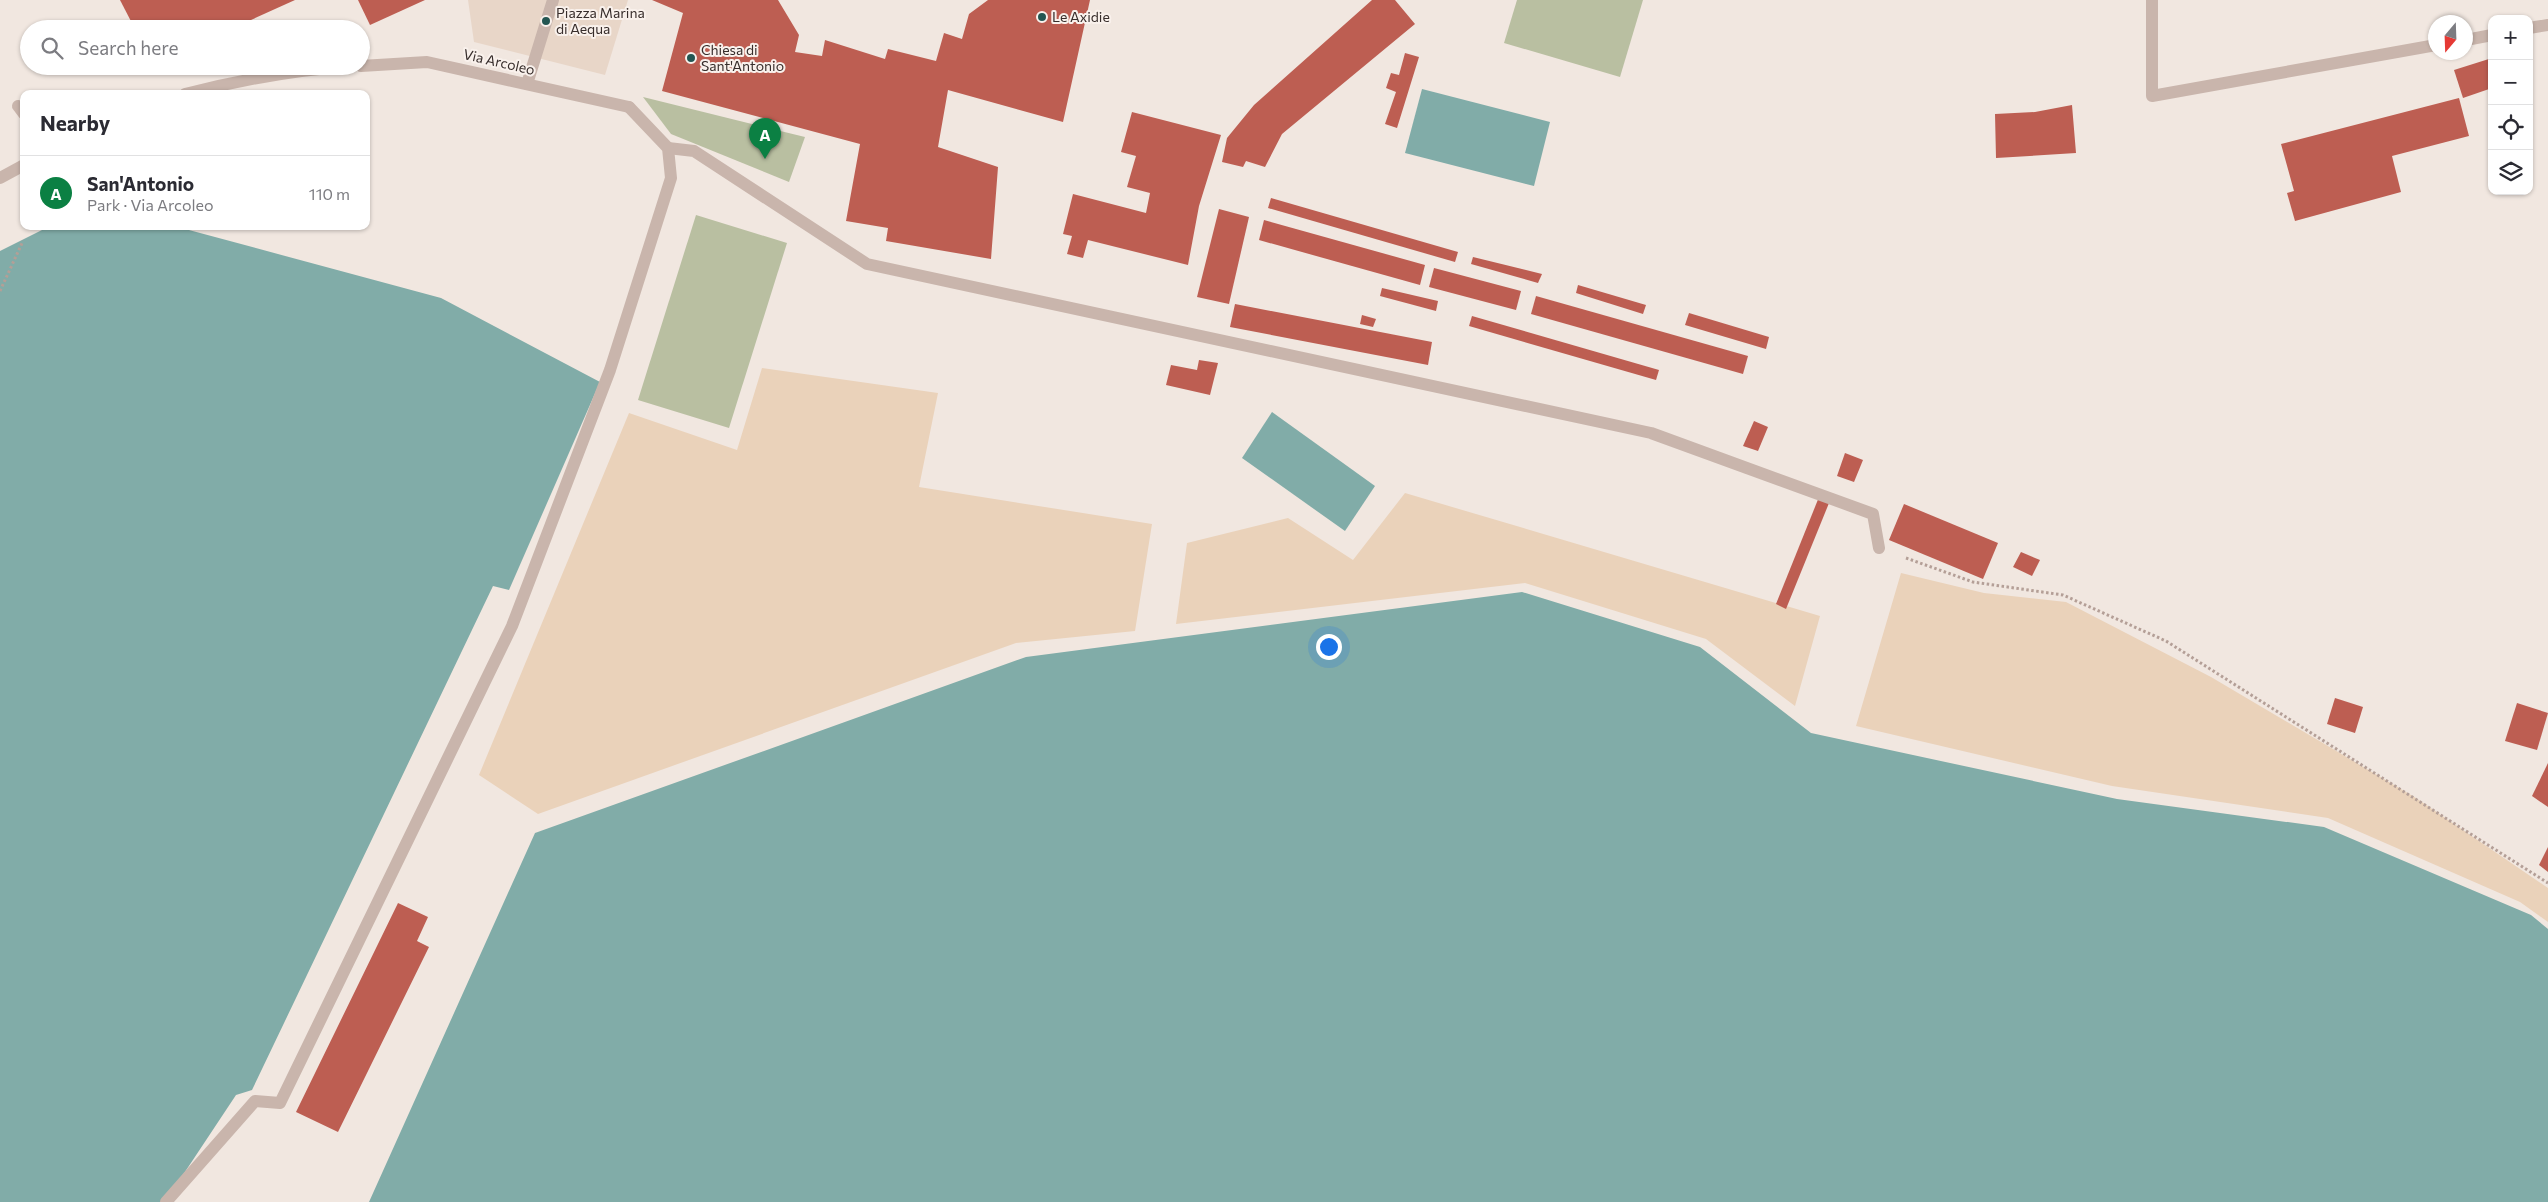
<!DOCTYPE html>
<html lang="en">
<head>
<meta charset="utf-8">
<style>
	body { margin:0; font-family:Commissioner,sans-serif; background:#f7f7f7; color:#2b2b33 }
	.controls { position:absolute; right:15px; top:15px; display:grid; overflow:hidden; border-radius:10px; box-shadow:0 1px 4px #0004 }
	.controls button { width:45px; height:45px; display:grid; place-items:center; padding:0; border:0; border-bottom:1px solid #e1e1e2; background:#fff; color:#2b2b33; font:25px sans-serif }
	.compass { position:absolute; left:2428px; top:15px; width:45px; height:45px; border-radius:50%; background:#fff; box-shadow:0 1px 4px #0004; rotate:199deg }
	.you { position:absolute; left:1328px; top:646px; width:18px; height:18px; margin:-12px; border:4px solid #fff; border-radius:50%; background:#1a73e8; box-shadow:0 0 0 8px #1a73e833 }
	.badge { display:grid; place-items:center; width:32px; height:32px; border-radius:50%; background:#0b8043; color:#fff; font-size:16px; font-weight:700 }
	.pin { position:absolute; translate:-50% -41px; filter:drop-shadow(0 1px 2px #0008) }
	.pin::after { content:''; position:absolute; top:26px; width:18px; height:15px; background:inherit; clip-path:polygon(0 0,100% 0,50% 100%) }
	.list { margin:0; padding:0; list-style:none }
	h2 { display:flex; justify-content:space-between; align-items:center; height:65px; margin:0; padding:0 20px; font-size:21px }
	h2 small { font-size:16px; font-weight:400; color:#7c7c81 }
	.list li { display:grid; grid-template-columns:32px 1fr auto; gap:15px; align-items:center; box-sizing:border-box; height:75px; padding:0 20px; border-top:1px solid #e1e1e2 }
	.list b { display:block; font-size:19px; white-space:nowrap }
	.list p { margin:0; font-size:16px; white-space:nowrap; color:#7c7c81 }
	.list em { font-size:16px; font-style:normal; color:#7c7c81 }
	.icon { flex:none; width:28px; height:28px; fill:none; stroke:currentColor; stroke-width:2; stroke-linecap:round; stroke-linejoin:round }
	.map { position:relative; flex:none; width:2548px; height:1202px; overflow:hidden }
	.search { position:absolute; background:#fff; box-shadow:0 1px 4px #0004; left:20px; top:20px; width:350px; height:55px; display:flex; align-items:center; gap:12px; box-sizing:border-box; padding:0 18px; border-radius:28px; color:#7c7c81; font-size:19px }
	.panel { position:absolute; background:#fff; box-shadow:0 1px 4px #0004; left:20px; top:90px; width:350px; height:140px; border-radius:10px }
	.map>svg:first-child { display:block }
	.green { fill:#b9bfa1 }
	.sand { fill:#ead2ba }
	.plaza { fill:#e8d6c8 }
	.water { fill:#81aca8 }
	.building { fill:#bd5e52 }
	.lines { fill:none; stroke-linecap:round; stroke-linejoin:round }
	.path { stroke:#b49f97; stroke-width:3; stroke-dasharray:2.5 2.5; stroke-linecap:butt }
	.lane { stroke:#c9b5ac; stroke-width:12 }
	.street { stroke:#c9b5ac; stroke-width:12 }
	.poi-dot { fill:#235652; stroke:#f9f1ec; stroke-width:2 }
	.labels { text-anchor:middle; stroke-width:4; stroke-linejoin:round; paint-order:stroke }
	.poi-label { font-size:14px; fill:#372d2b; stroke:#f9f1ec; text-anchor:start }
	.street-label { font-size:14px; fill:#372d2b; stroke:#f9f1ec }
</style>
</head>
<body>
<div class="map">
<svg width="2548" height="1202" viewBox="0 0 2548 1202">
	<rect width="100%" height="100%" fill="#f1e7e0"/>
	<g class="green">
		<polygon points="1517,0 1643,0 1620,77 1504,43"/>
		<polygon points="643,97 805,137 789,182 671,134"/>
		<polygon points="696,215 787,243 729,428 638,400"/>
	</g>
	<g class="sand">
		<polygon points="762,368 938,393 919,487 1152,524 1135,631 1016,643 538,814 479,775 629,413 737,450"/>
		<polygon points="1405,493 1820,616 1795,706 1706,639 1525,583 1176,624 1187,543 1288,518 1353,560"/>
		<polygon points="1901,573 1984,593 2066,602 2211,677 2416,798 2548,888 2548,922 2520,902 2328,818 2112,786 1856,726"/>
	</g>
	<polygon class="plaza" points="468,0 628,0 605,75 474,42"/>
	<g class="water">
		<polygon points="1422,89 1550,122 1534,186 1405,153"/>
		<polygon points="50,226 174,226 441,298 600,382 509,590 493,586 252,1090 236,1095 165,1202 0,1202 0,251"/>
		<polygon points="1272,412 1375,486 1345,531 1242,458"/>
		<polygon points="1522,592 1700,647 1811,733 2117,799 2324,827 2531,915 2548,929 2548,1202 369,1202 535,833 1026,657"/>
	</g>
	<g class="building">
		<polygon points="120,0 295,0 231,29 135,29"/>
		<polygon points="358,0 425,0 370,25"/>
		<polygon points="652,0 778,0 799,35 795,52 822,56 825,40 885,59 888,49 936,61 944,33 962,39 969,14 988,0 1090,0 1063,122 948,90 938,147 998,167 991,259 886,241 888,228 846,221 860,144 662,91 683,13"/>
		<polygon points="1372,0 1395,0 1415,24 1282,134 1265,167 1246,161 1243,167 1222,162 1227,138 1254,105"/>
		<polygon points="1405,53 1419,57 1397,128 1385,124 1396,92 1386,88 1391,73 1399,75"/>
		<polygon points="2492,58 2492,88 2463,98 2454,70"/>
		<polygon points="2459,98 2469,136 2392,156 2401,192 2295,221 2287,193 2294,191 2281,144"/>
		<polygon points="2072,105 2076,153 1996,158 1995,114 2035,112"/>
		<polygon points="1132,112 1221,135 1199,206 1188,265 1088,240 1083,258 1067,254 1072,236 1063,234 1073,194 1146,213 1150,193 1127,187 1136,156 1121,152"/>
		<polygon points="1271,198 1458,252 1455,262 1268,208"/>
		<polygon points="1219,209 1249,217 1229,304 1197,297"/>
		<polygon points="1264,220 1425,265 1420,285 1259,240"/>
		<polygon points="1473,257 1542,274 1538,283 1471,264"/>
		<polygon points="1434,268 1521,291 1516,310 1429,287"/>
		<polygon points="1578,285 1646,305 1643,314 1576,293"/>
		<polygon points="1382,288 1438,301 1436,311 1380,296"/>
		<polygon points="1536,296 1748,356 1743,374 1531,314"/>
		<polygon points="1235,304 1432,342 1428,365 1230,327"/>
		<polygon points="1689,313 1769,337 1766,349 1685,325"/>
		<polygon points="1362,315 1376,319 1373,327 1360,324"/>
		<polygon points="1472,316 1659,370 1656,380 1469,326"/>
		<polygon points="1199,360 1218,363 1210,395 1166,385 1171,365 1197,370"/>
		<polygon points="1754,421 1768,427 1758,451 1743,446"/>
		<polygon points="1845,453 1863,460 1854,482 1837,476"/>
		<polygon points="1819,497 1829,503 1786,609 1776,604"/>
		<polygon points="1904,504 1998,543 1983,579 1889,540"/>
		<polygon points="2021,552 2040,560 2032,576 2013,567"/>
		<polygon points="2335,698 2363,707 2355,733 2327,724"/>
		<polygon points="2517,703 2548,713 2537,750 2505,741"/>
		<polygon points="2548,763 2548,807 2532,796"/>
		<polygon points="2548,847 2548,872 2539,865"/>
		<polygon points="398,903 428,917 417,941 429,947 338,1132 296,1112"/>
	</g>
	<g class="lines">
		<g class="path">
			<polyline points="0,291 23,241"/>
			<polyline points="1906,558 1973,582 2063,595 2166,641 2548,883"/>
		</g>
		<g class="lane">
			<polyline points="2152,0 2152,96 2436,45"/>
			<polyline points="2529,28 2548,25"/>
			<polyline points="2466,40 2492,35"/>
			<polyline points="527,84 553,0"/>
			<polyline points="18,106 24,114"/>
			<polyline points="668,148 694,151 867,264 1651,433 1873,514 1879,548"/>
			<polyline points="166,1202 255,1101 280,1103 512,626 610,370 671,178 668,148 629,107"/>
		</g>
		<g class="street">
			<polyline points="361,66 427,62 629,107"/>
			<path d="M185 94C239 80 295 70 351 66"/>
			<polyline points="0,178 24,165"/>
		</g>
	</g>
	<g class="poi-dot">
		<circle cx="1042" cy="17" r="5"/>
		<circle cx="546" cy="21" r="5"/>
		<circle cx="691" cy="58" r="5"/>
	</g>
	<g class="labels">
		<g class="poi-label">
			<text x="556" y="18">Piazza Marina<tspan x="556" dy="16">di Aequa</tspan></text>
			<text x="1052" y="22">Le Axidie</text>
			<text x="701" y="55">Chiesa di<tspan x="701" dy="16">Sant'Antonio</tspan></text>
		</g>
		<g class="street-label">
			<text transform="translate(499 62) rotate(13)" y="5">Via Arcoleo</text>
		</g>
	</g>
</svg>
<div class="controls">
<button>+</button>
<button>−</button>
<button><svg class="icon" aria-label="locate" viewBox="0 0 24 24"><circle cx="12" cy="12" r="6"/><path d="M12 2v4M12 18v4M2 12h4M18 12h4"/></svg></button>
<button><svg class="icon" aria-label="layers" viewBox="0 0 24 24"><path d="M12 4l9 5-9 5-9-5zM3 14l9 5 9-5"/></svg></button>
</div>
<svg class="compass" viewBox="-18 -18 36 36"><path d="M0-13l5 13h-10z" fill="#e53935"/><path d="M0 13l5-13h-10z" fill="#7c7c81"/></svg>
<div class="you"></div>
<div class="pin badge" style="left:765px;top:159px">A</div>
<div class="search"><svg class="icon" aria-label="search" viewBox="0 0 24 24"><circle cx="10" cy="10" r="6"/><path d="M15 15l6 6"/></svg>Search here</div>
<section class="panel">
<h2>Nearby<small></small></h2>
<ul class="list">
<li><span class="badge">A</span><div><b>San'Antonio</b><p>Park · Via Arcoleo</p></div><em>110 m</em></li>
</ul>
</section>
</div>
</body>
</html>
